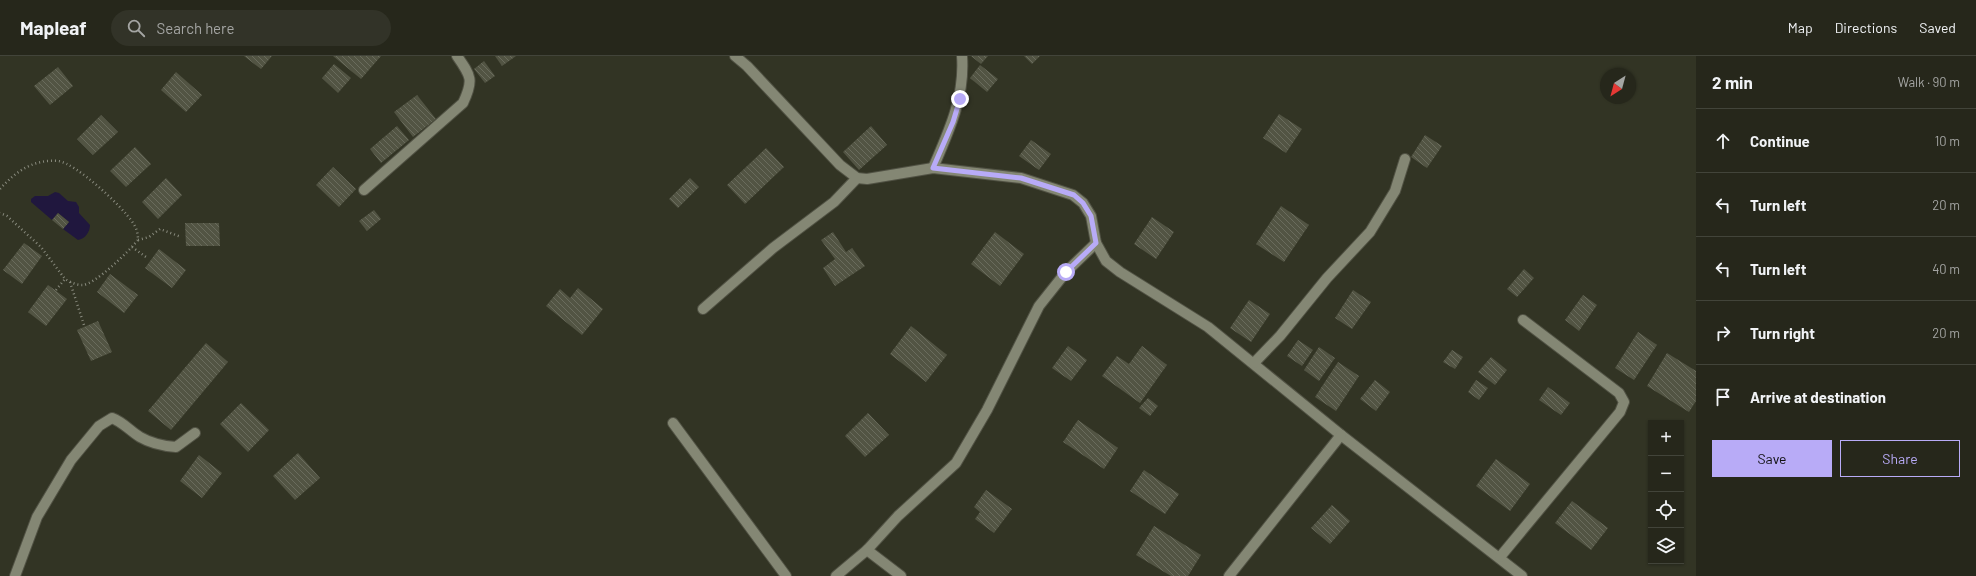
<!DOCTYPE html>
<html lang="en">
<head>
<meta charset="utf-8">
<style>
	body { margin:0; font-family:Barlow,sans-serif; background:#323328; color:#f1f3f6 }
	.controls { position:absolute; right:12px; bottom:12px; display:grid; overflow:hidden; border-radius:0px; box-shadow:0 1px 3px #0004 }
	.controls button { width:36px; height:36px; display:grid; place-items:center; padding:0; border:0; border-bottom:1px solid #42443a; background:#26271b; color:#f1f3f6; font:20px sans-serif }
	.compass { position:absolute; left:1600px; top:12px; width:36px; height:36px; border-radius:50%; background:#26271b; box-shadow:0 1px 3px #0004; rotate:216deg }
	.stop { position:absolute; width:12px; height:12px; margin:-9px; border:3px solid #b8abf7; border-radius:50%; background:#fff }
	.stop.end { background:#b8abf7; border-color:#fff; box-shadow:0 1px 4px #0008 }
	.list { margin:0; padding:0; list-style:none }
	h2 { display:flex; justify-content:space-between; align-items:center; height:52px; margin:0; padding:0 16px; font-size:17px }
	h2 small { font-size:13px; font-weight:400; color:#a4a5a3 }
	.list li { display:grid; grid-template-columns:26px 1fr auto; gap:12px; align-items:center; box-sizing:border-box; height:64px; padding:0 16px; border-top:1px solid #42443a }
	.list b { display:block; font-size:15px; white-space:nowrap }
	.list em { font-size:13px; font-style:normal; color:#a4a5a3 }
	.actions { display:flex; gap:8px; padding:12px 16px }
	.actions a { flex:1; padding:9px 0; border:1px solid #b8abf7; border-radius:0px; text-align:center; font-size:14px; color:#b8abf7 }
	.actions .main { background:#b8abf7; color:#111 }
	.icon { flex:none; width:22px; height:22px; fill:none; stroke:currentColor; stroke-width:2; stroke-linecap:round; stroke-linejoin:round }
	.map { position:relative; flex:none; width:1696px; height:520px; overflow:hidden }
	header { display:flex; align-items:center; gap:24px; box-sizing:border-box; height:56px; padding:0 20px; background:#26271b; border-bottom:1px solid #42443a }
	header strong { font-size:19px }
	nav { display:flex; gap:22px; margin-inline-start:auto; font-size:14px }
	.search { width:280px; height:36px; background:#323328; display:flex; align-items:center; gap:10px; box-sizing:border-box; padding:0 14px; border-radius:22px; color:#a4a5a3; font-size:15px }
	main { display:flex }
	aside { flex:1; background:#26271b }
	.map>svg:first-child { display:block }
	.water { fill:#20173e }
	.building { fill:url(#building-back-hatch) }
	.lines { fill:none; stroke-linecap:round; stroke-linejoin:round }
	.minor-casing { stroke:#515244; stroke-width:12 }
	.path { stroke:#898b7e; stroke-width:2.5; stroke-dasharray:1 3; stroke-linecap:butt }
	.minor { stroke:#848774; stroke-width:10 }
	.route { stroke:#b8abf7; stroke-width:5 }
</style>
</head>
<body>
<header>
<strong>Mapleaf</strong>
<div class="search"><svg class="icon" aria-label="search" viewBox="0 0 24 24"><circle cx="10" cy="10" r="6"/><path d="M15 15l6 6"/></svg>Search here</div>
<nav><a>Map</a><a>Directions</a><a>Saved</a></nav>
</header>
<main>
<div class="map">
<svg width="1696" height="520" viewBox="0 0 1696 520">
	<defs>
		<pattern id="building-back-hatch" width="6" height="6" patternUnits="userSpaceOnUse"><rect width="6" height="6" fill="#525443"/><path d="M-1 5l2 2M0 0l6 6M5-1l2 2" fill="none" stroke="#6a6c5d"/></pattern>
	</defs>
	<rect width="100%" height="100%" fill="#323424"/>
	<path class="water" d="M55 136 59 137 68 145 76 146 79 151V157L90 169C90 176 85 183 78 184L63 173 69 166 58 157 52 164 31 146V143L35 140H48Z"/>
	<g class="building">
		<polygon points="244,0 272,0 261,13"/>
		<polygon points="333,0 381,0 361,23"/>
		<polygon points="495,0 516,0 502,10"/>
		<polygon points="971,0 988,0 981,8"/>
		<polygon points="1024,0 1040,0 1032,8"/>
		<polygon points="484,5 495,20 485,27 474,13"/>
		<polygon points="334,8 351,22 338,37 322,22"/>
		<polygon points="980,9 998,23 987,36 970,22"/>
		<polygon points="58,11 73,30 50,49 34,30"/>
		<polygon points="176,16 202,39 186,56 161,34"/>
		<polygon points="417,39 436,63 413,81 394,56"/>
		<polygon points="1279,58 1302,73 1286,97 1263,82"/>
		<polygon points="101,59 118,76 93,99 77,83"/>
		<polygon points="397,70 409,84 381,107 370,93"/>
		<polygon points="871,70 887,89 859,114 843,96"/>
		<polygon points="1425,79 1442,90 1427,112 1411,101"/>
		<polygon points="1031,84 1051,98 1039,114 1019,100"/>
		<polygon points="135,91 151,108 126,131 110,115"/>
		<polygon points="766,92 784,111 745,148 727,129"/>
		<polygon points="333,111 356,133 339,151 316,129"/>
		<polygon points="166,122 182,139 158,163 142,146"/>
		<polygon points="690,122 699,131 678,152 669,143"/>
		<polygon points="1281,150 1309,169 1284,206 1256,188"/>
		<polygon points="374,154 381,163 367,175 359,165"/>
		<polygon points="58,157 69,166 63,173 52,164"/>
		<polygon points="1152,161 1174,176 1156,203 1134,188"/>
		<polygon points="185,167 219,167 220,190 186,190"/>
		<polygon points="833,176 846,196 852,192 865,210 835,230 823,212 835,203 821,184"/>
		<polygon points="995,176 1024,198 1000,230 971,208"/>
		<polygon points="24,187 42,200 22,228 3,214"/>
		<polygon points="159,193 186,214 172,232 145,212"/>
		<polygon points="1524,213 1534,222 1517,241 1507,233"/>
		<polygon points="110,218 138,239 124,257 97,236"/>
		<polygon points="48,229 67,243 46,270 28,256"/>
		<polygon points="578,232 603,253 582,279 546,250 560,233 570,242"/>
		<polygon points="1353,234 1371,246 1352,273 1335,262"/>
		<polygon points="1583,239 1597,249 1579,275 1565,264"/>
		<polygon points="1249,244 1270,258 1251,286 1230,272"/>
		<polygon points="98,265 112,296 91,305 77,274"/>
		<polygon points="911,270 947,299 926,326 890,298"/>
		<polygon points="1638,276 1657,289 1634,324 1615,312"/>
		<polygon points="1298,284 1313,294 1302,310 1287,300"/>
		<polygon points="206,287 228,306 171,374 148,355"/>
		<polygon points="1068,290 1087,304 1071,325 1052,312"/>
		<polygon points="1142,290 1167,309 1140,347 1102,320 1117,300 1129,308"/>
		<polygon points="1319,291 1335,302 1319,325 1304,314"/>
		<polygon points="1452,294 1463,301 1455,313 1443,306"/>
		<polygon points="1667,297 1696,315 1696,345 1689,356 1647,330"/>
		<polygon points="1491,301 1507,314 1495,329 1478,316"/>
		<polygon points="1338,306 1359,320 1336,355 1315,341"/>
		<polygon points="1375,324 1390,336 1376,355 1360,343"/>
		<polygon points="1476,324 1488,332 1479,344 1468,336"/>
		<polygon points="1548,331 1570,347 1561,359 1539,344"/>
		<polygon points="1148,342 1158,350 1150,360 1139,352"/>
		<polygon points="241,347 269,374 248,396 220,368"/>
		<polygon points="868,357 889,379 865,401 845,380"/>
		<polygon points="1078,364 1118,392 1104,413 1063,386"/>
		<polygon points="298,397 320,422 295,444 273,420"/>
		<polygon points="199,399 222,417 202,442 180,425"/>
		<polygon points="1496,403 1530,428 1510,455 1476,430"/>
		<polygon points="1144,414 1179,438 1165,458 1130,435"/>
		<polygon points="986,434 1012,453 994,477 975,463 980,456 974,451"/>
		<polygon points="1572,445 1608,472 1591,494 1555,467"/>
		<polygon points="1332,449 1350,465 1330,488 1311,472"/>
		<polygon points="1154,470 1201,499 1188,520 1171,520 1136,499"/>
	</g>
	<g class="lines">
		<g class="minor-casing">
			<g id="minor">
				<polyline points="735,0 747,10 840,109 857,122 867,123 933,112 1021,122 1073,139 1083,147 1091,160 1096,187 1106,205 1120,216 1208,271 1341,379 1522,520"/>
				<path d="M933 112C949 75 965 41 962 0"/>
				<path d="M364 134 463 47C474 24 471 20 457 0"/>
				<polyline points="703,253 773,192 834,146 857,122"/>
				<polyline points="1254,307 1280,280 1327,222 1370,176 1395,135 1405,103"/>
				<polyline points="673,367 786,520"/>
				<polyline points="867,494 901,520"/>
				<polyline points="1500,501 1620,356 1624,346 1619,337 1523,264"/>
				<path d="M15 520 37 461 71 404 99 370 112 362C123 366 130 375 140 381 152 388 163 390 176 391L195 377"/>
				<polyline points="836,520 867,494 898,460 956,407 987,354 1039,250 1066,216 1096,187"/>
				<polyline points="1229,520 1341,379"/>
			</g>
		</g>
		<g class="path">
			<path d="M0 133C16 115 34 103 58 105 76 107 123 151 133 167 137 173 138 178 138 184 129 195 95 229 82 229 76 229 70 226 65 223L41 191 7 160 0 157"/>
			<polyline points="138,184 149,181 160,173 181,181"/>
			<polyline points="132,191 146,201"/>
			<polyline points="70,226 84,269"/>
			<polyline points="56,234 65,223"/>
		</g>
		<use href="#minor" class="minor"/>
	</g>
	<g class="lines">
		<polyline class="route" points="960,43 953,66 933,112 1021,122 1074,139 1083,147 1091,160 1096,187 1066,216"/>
	</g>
</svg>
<div class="controls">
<button>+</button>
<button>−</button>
<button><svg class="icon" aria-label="locate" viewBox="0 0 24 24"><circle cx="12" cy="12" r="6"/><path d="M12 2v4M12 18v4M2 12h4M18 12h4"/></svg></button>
<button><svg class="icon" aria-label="layers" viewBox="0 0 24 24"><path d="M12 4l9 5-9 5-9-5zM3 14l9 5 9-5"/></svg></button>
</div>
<svg class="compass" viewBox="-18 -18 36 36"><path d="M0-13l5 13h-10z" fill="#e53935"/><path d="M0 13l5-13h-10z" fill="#a4a5a3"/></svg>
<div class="stop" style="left:1066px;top:216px"></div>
<div class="stop end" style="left:960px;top:43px"></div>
</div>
<aside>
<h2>2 min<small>Walk · 90 m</small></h2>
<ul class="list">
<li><svg class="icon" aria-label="ahead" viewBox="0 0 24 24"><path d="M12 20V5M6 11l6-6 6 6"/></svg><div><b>Continue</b></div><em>10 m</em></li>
<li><svg class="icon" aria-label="left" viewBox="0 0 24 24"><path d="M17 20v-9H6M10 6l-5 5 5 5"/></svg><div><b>Turn left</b></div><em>20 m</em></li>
<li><svg class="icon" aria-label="left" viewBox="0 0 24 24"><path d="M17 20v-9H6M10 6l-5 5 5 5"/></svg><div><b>Turn left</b></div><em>40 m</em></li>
<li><svg class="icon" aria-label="right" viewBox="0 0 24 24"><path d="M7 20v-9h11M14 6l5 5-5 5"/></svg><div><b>Turn right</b></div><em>20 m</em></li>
<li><svg class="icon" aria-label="arrive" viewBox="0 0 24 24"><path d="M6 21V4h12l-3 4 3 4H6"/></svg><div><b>Arrive at destination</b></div></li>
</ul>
<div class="actions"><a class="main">Save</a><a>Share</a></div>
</aside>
</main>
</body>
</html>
